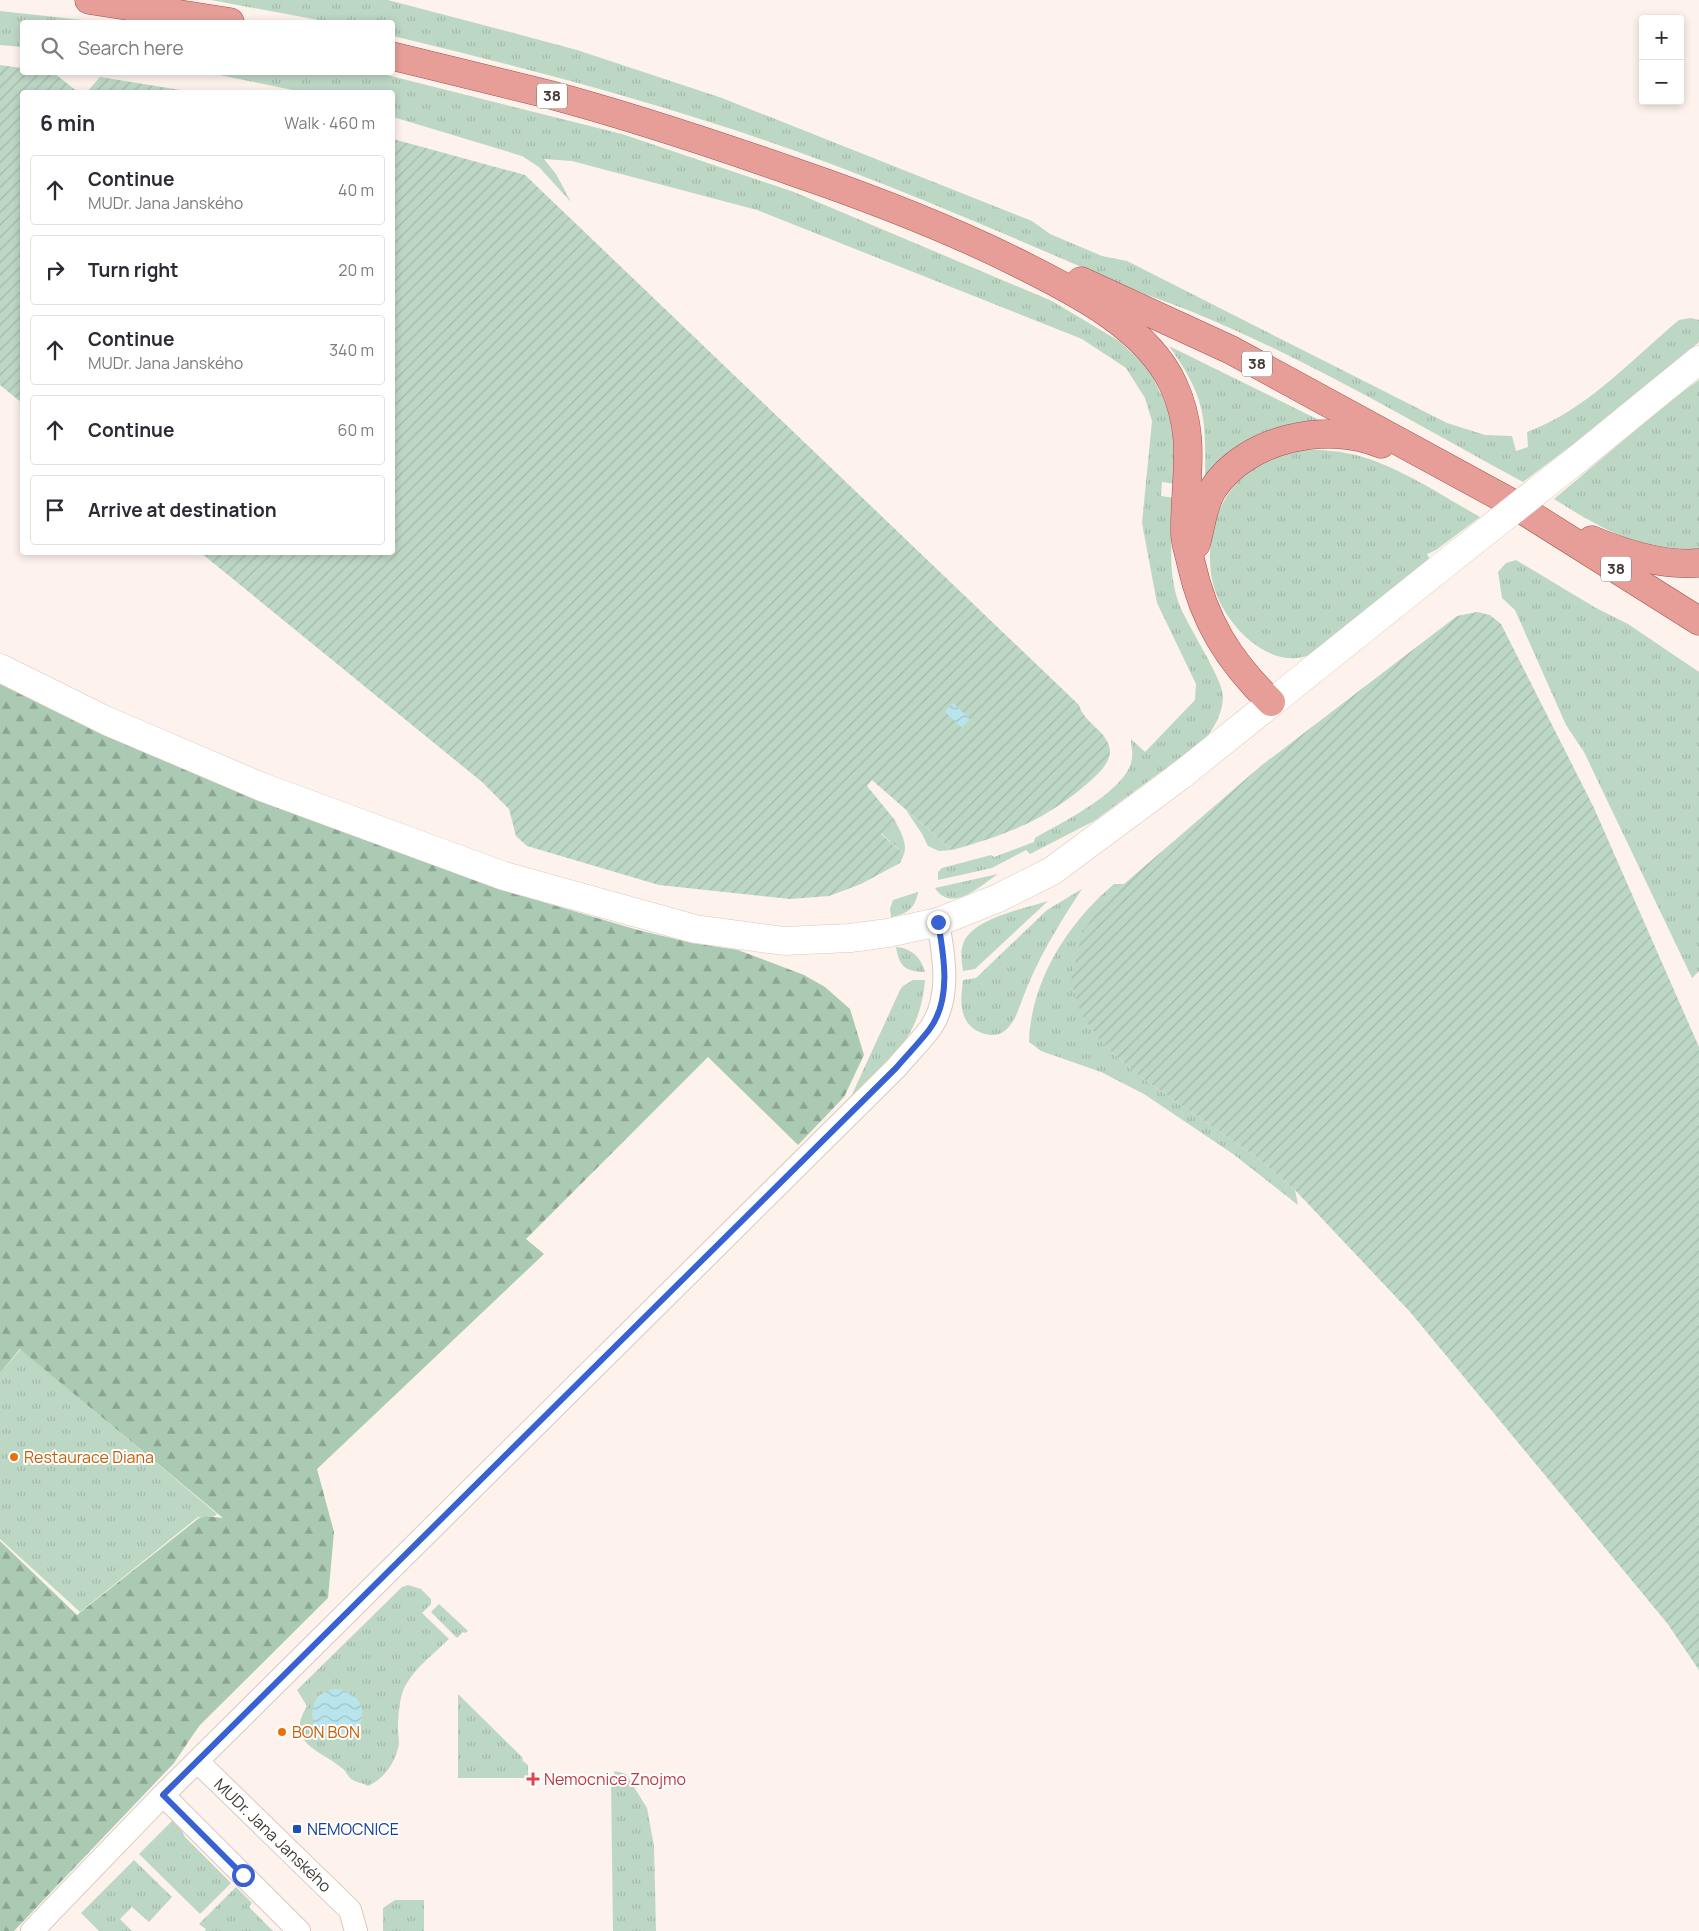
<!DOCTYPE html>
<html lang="en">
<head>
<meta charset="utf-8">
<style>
	body { margin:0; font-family:Manrope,sans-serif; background:#f7f7f7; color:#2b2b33 }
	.controls { position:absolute; right:15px; top:15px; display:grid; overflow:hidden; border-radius:5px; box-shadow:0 2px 8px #0003 }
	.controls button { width:45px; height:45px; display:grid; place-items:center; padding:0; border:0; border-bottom:1px solid #e1e1e2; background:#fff; color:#2b2b33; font:25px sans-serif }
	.stop { position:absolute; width:15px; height:15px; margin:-11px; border:4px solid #3861d2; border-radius:50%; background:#fff }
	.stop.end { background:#3861d2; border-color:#fff; box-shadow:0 1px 5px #0008 }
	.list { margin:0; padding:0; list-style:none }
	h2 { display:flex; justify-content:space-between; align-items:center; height:65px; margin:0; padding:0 20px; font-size:21px }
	h2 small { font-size:16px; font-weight:400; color:#7c7c81 }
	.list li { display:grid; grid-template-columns:32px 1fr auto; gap:15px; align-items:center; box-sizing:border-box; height:70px; margin:0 10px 10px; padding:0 10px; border:1px solid #e1e1e2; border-radius:5px }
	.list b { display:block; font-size:19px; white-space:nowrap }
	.list p { margin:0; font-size:16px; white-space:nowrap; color:#7c7c81 }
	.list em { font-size:16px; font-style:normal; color:#7c7c81 }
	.icon { flex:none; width:28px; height:28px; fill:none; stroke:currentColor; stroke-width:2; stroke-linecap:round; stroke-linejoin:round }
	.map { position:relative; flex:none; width:1699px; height:1931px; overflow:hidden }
	.search { position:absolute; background:#fff; box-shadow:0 2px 8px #0003; left:20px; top:20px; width:375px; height:55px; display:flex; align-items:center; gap:12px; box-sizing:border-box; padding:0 18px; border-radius:5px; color:#7c7c81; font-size:19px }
	.panel { position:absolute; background:#fff; box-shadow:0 2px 8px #0003; left:20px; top:90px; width:375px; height:465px; border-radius:5px }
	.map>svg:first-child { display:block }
	.grass { fill:url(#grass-tufts); fill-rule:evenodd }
	.forest { fill:url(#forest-firs) }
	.garden { fill:url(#garden-furrows) }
	.water { fill:url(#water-waves) }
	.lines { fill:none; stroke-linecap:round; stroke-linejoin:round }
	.street-casing { stroke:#dac8bf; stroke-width:24 }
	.secondary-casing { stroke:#dac8bf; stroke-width:29 }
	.primary-casing { stroke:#a35249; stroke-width:29 }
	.street { stroke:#fff; stroke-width:22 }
	.secondary { stroke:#fff; stroke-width:28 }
	.primary { stroke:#e79e98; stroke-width:28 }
	.secondary-bridge-casing { stroke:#dac8bf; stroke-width:29; stroke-linecap:butt }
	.secondary-bridge { stroke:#fff; stroke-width:28 }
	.route { stroke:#3861d2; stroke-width:6 }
	.food-dot { fill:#e8710a; stroke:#fff; stroke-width:2 }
	.health-dot { fill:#e0444e; stroke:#fff; stroke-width:2 }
	.transit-dot { fill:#1a4fb4; stroke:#fff; stroke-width:2 }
	.labels { text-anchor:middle; stroke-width:4; stroke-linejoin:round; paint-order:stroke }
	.shield { fill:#fff; stroke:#7b7673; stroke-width:1 }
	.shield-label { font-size:15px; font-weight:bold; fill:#423b37 }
	.food-label { font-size:16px; fill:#c56008; stroke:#fff; text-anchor:start }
	.health-label { font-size:16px; fill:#be3a42; stroke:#fff; text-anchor:start }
	.transit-label { font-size:16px; fill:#164399; stroke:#fff; text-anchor:start }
	.street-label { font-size:16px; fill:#423b37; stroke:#fff }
</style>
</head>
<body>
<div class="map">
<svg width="1699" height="1931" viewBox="0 0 1699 1931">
	<defs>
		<pattern id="grass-tufts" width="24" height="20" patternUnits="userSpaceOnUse" patternTransform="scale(1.25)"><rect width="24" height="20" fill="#bdd7c5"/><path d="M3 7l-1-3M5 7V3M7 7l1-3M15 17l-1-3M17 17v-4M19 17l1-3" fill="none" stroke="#a4b9aa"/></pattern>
		<pattern id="forest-firs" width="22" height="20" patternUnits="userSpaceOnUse" patternTransform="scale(1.25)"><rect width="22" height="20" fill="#aacab4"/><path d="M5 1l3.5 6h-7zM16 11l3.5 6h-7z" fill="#8ca593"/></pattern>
		<pattern id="garden-furrows" width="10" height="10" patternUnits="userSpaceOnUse" patternTransform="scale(1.25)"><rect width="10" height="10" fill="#bdd7c5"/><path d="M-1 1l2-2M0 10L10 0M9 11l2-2" fill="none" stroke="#a4b9aa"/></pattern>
		<pattern id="water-waves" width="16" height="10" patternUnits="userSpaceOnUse" patternTransform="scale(1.25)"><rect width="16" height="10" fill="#b8e4eb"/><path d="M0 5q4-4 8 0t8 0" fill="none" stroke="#9fc4ca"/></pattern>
	</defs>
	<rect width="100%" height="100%" fill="#fdf2ec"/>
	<g class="grass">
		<path d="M211 0H388L506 31 577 50 722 98 1032 221 1050 234 1102 256 1127 261 1447 423 1485 435 1512 436 1516 451 1528 447 1527 432C1587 410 1631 360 1679 320L1691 318 1699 320V342L1580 439 1523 482C1418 425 1313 362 1202 316 1178 305 1152 298 1128 287 1032 246 937 204 839 167 694 112 543 72 393 36L392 22H329Z"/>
		<polygon points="0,11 101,22 22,22 22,47 0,45"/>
		<path d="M210 73H379L622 134 794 192 1052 301 1119 341 1148 368 1168 408 1174 435 1176 484 1162 482 1161 496 1175 498C1172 531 1167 569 1178 601 1186 625 1224 679 1223 698 1222 715 1214 728 1204 740L1094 821 1030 854 1026 850 992 868 938 880V872L942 868 991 855 994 857 1034 842 1035 838C1061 823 1129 790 1132 758 1133 752 1131 745 1131 739L1145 752 1195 700 1196 684 1157 603 1142 523 1152 421 1145 398 1126 368 1082 339 757 210 572 161 544 159 556 174 571 202 539 167 522 156 393 117 392 92H302Z"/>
		<path d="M1169 346 1321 421C1265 426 1241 438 1205 480 1206 417 1206 398 1169 346Z"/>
		<path d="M1699 380V551C1643 553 1600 528 1554 499L1675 397Z"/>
		<path d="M1306 449C1323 450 1339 451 1356 455 1400 467 1441 495 1480 517L1436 550 1427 554 1430 560C1402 583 1373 606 1345 629 1335 637 1323 649 1312 654 1268 674 1219 619 1212 579 1204 537 1219 491 1256 466 1271 456 1288 453 1306 449Z"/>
		<polygon points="1516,560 1596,608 1628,624 1699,672 1699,971 1692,978 1584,752 1566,725 1515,610 1502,598 1498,572 1506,563"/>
		<polygon points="906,810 952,850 939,851 928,846 922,834"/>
		<path d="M894 819C899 828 908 843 904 854L881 833Z"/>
		<path d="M998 874C981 885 952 914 935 888Z"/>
		<path d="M1114 884H1124L1102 903 1104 1045 1139 1076 1255 1156 1295 1190 1298 1205 1233 1154 1144 1094 1101 1072 1041 1051 1029 1042C1031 980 1068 923 1114 884Z"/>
		<path d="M1082 889C1058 925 1037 960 1022 1000 1018 1011 1013 1026 1003 1032 995 1038 981 1034 974 1029 958 1017 961 998 963 980L976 978 1047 910Z"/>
		<path d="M918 892C915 909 907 914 891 917L890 909 893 900Z"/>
		<path d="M1048 901 975 969 963 971C962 963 960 953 963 944 972 918 1024 909 1048 901Z"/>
		<path d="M896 947C911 948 921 957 925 972 905 972 899 966 896 947Z"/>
		<path d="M913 980H925C920 1040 889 1059 850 1099L900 990 903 986Z"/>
		<polygon points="21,1349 217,1514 215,1516 198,1517 80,1612 0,1539 0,1373"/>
		<path d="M408 1585 421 1589 431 1599V1604L422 1613 449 1639C434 1654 408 1673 402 1694 399 1704 398 1719 398 1729 398 1735 400 1743 398 1748 394 1765 383 1779 368 1786 363 1783 354 1782 350 1778 347 1775 346 1771 343 1769 320 1749 284 1744 307 1706L297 1690 402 1587ZM347 1691C365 1701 367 1722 350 1735L323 1734C313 1725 308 1700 324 1693 330 1690 340 1691 347 1691Z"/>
		<polygon points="439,1604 468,1631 465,1633 463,1632 457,1638 431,1612"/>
		<polygon points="458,1694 523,1758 522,1760 528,1765 528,1778 458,1778"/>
		<polygon points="615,1771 626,1774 647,1808 654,1846 656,1931 613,1931 611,1781"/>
		<polygon points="175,1818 185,1837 231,1883 200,1914 139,1854"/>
		<polygon points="134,1860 172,1897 149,1922 132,1907 120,1919 132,1931 99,1931 81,1913"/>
		<polygon points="236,1887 252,1903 249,1907 273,1931 205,1931 206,1929 199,1924"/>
		<polygon points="395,1900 424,1900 424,1931 383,1931 383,1908"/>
	</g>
	<polygon class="forest" points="0,684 101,734 257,800 499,889 638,930 692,943 738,950 804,975 825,987 850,1009 864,1055 844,1097 798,1145 708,1057 526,1239 544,1254 317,1469 334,1532 328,1598 199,1726 174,1763 14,1931 0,1931 0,1541 77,1615 199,1518 206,1516 223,1518 20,1349 0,1373"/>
	<g class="garden">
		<polygon points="0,65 22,68 22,72 54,73 78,92 22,92 22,403 0,385"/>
		<polygon points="100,77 193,92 87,92"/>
		<path d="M393 139 525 175 1079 705C1084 724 1110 732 1110 752 1109 765 1097 775 1088 783 1044 821 1008 834 952 850L872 780 867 786 894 819 881 834 904 854 900 863 861 884 829 896 790 899 659 885 527 846 516 836 509 809 482 782 201 553 392 552Z"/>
		<polygon points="1477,612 1490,615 1501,624 1594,808 1699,1047 1699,1670 1667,1623 1411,1313 1295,1190 1255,1156 1139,1076 1104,1045 1081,1014 1071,981 1082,934 1102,903 1262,765 1457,616"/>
	</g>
	<g class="water">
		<polygon points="953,703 970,719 962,728 945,712"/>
		<circle cx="337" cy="1714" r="25"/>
	</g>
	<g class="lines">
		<g class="street-casing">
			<g id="street">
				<polyline points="198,1762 350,1910 356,1931"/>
				<polyline points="163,1795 299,1931"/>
				<path d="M32 1931 163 1795 896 1068C907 1055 919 1043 929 1030 952 1000 944 956 938 922"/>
			</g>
		</g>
		<g class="secondary-casing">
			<g id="secondary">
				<polyline points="1575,461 1699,360"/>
				<polyline points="0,668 107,721 262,787 504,876 695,929 784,941 850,938 888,933 938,922 996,899 1052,871 1180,776 1455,556"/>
			</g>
		</g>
		<g class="primary-casing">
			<g id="primary">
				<polyline points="89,0 230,22"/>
				<path d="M392 56C445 69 499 82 551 95 633 117 714 144 794 172 873 199 949 228 1024 266 1076 292 1147 328 1173 384 1198 438 1184 479 1185 533 1185 543 1189 553 1191 563 1204 621 1228 660 1271 702"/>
				<polyline points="1081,281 1231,350 1510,502 1699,621"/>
				<path d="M1592 540C1625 554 1662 566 1699 563"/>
				<path d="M1196 544C1201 527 1203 504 1213 489 1246 438 1328 421 1381 444"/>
			</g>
		</g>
		<use href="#street" class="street"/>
		<use href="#secondary" class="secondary"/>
		<use href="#primary" class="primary"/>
		<g class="secondary-bridge-casing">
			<polyline id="secondary-bridge" points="1455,556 1575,461"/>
		</g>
		<use href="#secondary-bridge" class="secondary-bridge"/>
	</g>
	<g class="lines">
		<path class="route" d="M243 1875 163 1795 896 1068C907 1055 919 1043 929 1030 952 1000 944 956 938 922"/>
	</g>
	<g class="food-dot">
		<circle cx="14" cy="1457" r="5"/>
		<circle cx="282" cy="1732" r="5"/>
	</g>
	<path class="health-dot" d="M530.5 1771.5h5v5h5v5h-5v5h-5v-5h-5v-5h5z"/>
	<rect class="transit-dot" x="292" y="1824" width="10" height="10" rx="2.5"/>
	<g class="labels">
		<g class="shield">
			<rect x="537" y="83.5" width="30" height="25" rx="4"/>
			<rect x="1242" y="351.5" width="30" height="25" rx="4"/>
			<rect x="1601" y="556.5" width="30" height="25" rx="4"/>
		</g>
		<g class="shield-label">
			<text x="552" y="101">38</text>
			<text x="1257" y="369">38</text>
			<text x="1616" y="574">38</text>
		</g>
		<g class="food-label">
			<text x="24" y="1463">Restaurace Diana</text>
			<text x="292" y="1738">BON BON</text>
		</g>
		<g class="health-label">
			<text x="544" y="1785">Nemocnice Znojmo</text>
		</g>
		<g class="transit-label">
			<text x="307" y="1835">NEMOCNICE</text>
		</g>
		<g class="street-label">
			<text transform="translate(273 1835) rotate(44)" y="6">MUDr. Jana Janského</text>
		</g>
	</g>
</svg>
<div class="controls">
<button>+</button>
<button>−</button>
</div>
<div class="stop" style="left:243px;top:1875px"></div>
<div class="stop end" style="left:938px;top:922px"></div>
<div class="search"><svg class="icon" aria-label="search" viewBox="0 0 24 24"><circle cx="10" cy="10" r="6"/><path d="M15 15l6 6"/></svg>Search here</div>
<section class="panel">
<h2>6 min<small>Walk · 460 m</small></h2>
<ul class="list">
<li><svg class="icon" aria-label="ahead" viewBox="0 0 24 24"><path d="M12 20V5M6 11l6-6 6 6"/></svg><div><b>Continue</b><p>MUDr. Jana Janského</p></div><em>40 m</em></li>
<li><svg class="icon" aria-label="right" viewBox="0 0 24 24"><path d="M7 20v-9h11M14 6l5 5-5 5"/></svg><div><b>Turn right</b></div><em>20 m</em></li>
<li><svg class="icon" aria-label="ahead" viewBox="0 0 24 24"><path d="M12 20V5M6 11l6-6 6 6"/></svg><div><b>Continue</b><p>MUDr. Jana Janského</p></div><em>340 m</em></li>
<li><svg class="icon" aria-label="ahead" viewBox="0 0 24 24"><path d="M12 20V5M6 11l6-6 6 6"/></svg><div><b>Continue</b></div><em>60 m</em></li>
<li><svg class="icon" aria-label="arrive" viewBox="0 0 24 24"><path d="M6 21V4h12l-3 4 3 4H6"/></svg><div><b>Arrive at destination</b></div></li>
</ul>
</section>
</div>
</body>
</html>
